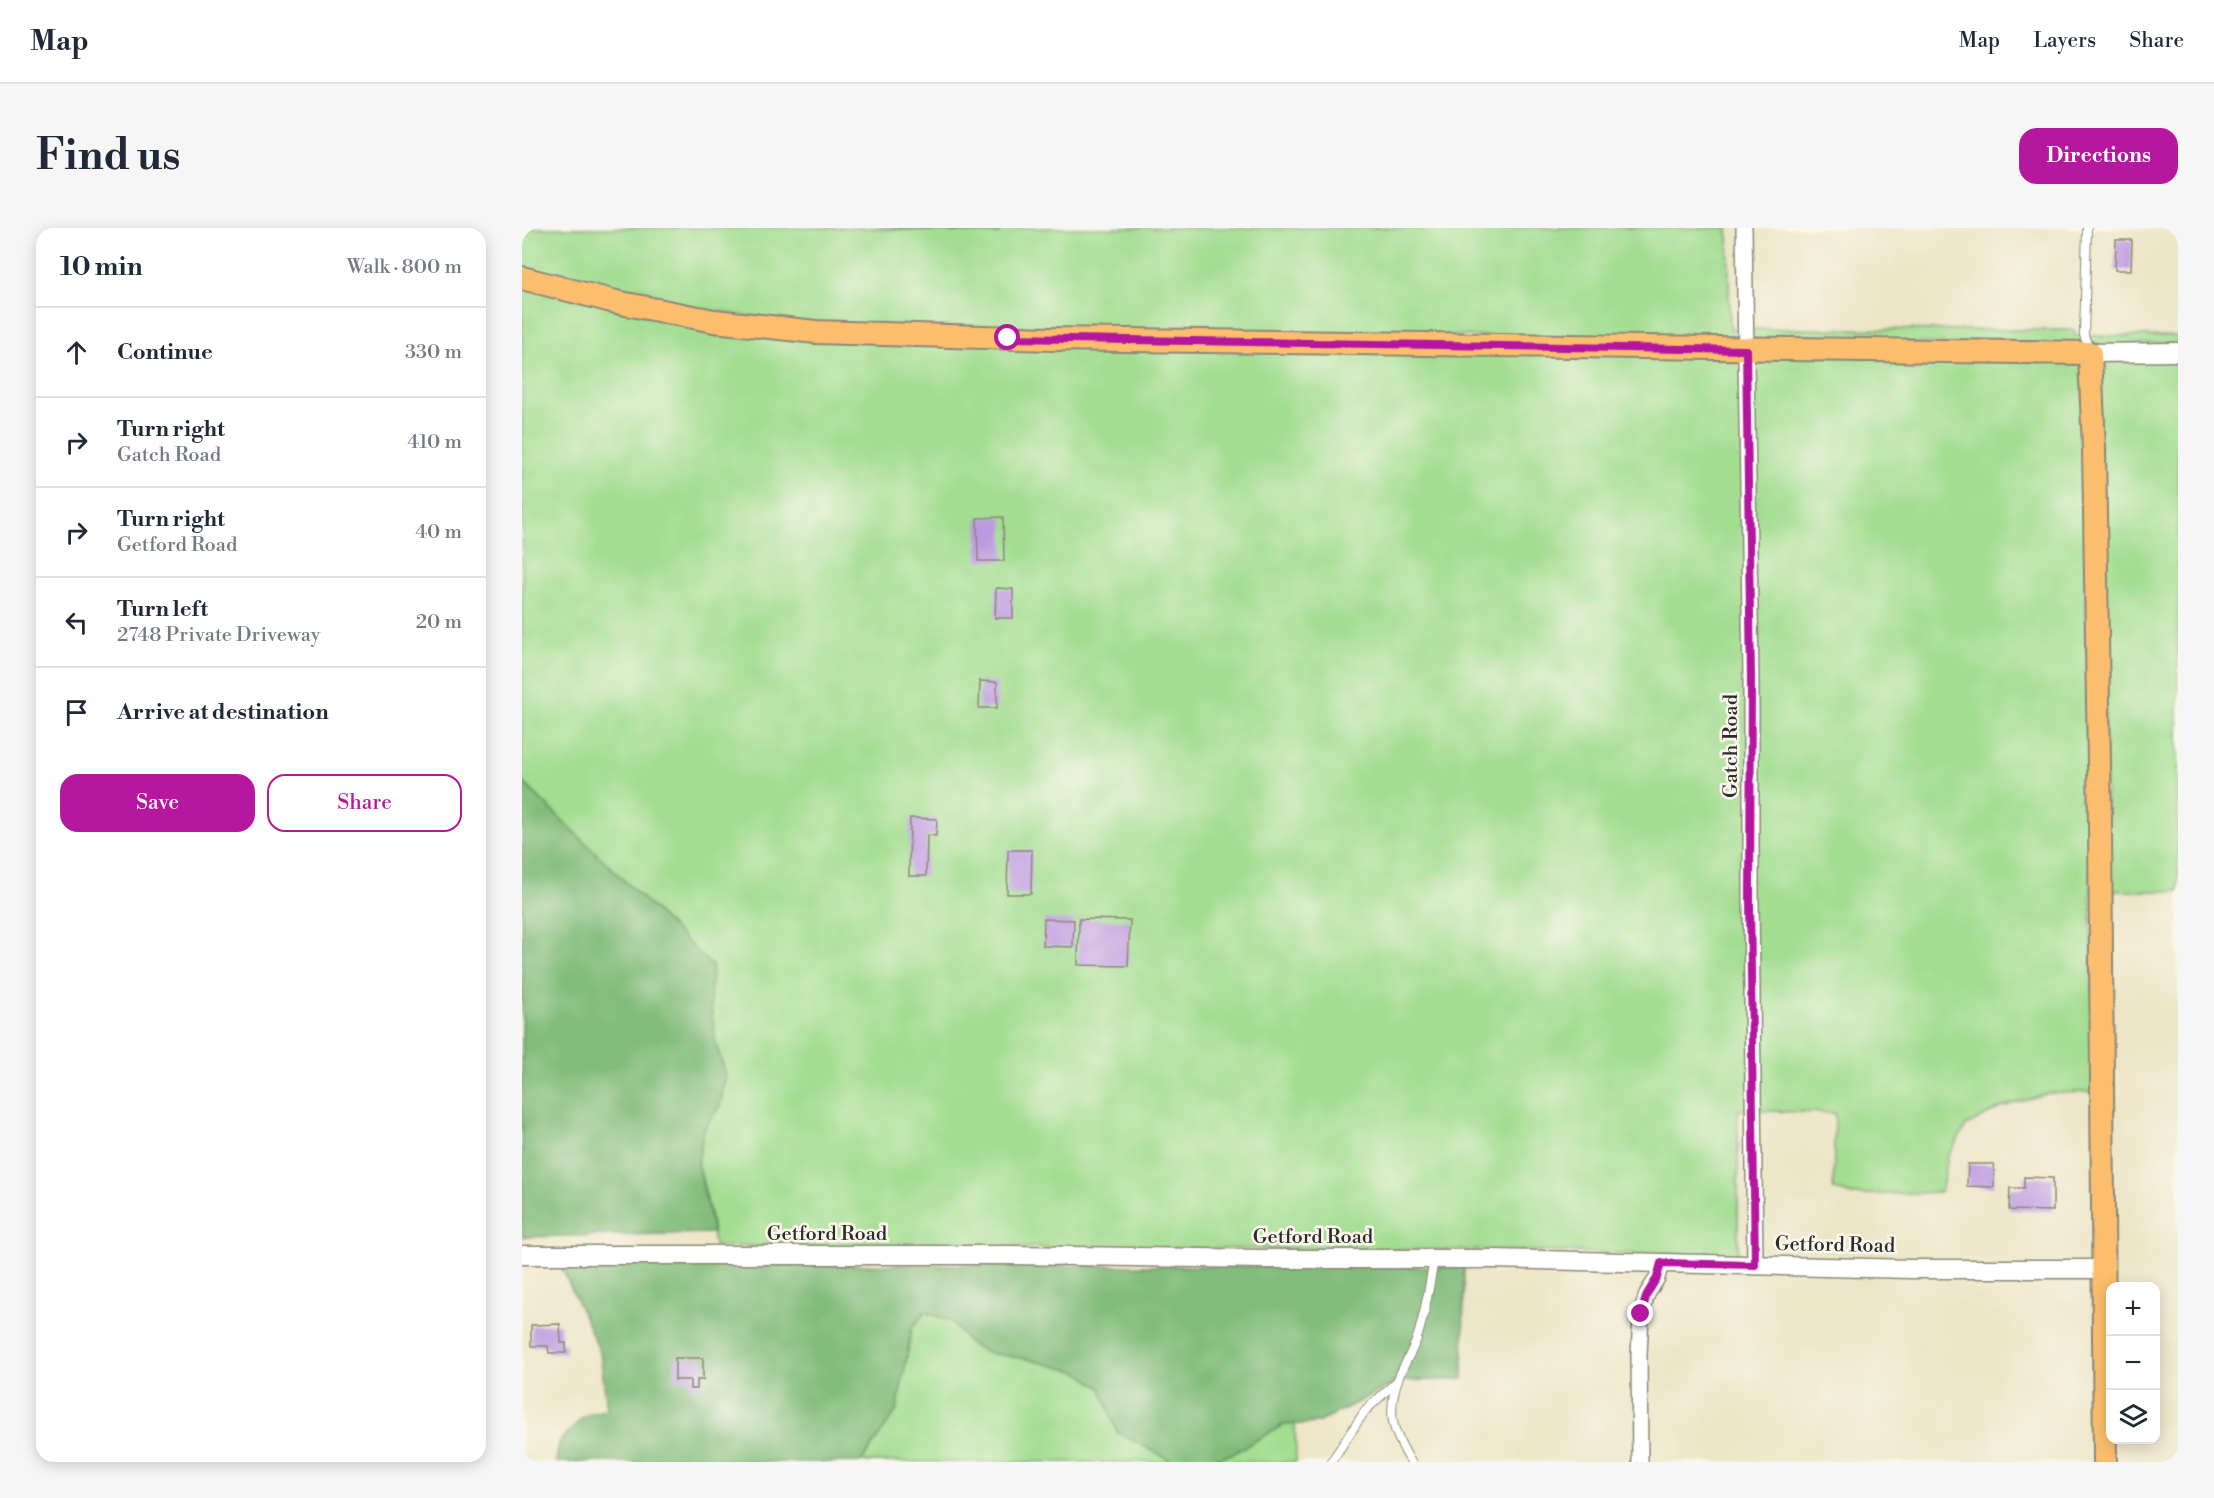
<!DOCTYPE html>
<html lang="en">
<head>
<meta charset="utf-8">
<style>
	body { margin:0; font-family:"Libre Bodoni",serif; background:#f6f6f7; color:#1f2937 }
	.controls { position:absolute; right:18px; bottom:18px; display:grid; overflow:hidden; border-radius:12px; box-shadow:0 3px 15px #0003 }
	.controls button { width:54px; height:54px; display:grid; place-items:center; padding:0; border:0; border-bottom:2px solid #e0e1e3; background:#fff; color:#1f2937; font:30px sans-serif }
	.stop { position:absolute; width:18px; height:18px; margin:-14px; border:4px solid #b5179e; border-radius:50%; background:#fff }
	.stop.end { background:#b5179e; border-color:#fff; box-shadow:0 2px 6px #0008 }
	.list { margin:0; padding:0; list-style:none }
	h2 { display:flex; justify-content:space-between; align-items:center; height:78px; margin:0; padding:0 24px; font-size:26px }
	h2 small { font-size:20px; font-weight:400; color:#747a83 }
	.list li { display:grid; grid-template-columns:39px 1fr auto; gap:18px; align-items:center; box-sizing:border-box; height:90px; padding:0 24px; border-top:2px solid #e0e1e3 }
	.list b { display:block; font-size:22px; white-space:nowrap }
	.list p { margin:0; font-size:20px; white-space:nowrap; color:#747a83 }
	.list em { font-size:20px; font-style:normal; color:#747a83 }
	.actions { display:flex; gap:12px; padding:18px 24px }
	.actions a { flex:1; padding:14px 0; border:2px solid #b5179e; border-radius:18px; text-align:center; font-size:21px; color:#b5179e }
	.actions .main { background:#b5179e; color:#fff }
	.icon { flex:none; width:33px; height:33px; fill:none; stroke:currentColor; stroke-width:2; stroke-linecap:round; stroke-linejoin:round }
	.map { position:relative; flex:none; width:1656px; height:1234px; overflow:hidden; border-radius:18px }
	header { display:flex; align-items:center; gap:36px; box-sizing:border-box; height:84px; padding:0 30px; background:#fff; border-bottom:2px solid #e0e1e3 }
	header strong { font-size:28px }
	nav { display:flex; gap:33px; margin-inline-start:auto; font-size:21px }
	.intro { display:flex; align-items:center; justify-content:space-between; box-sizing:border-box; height:144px; padding:0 36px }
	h1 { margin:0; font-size:42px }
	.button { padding:15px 27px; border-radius:18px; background:#b5179e; color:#fff; font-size:21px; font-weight:700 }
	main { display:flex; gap:36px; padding:0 36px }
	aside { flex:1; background:#fff; border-radius:18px; box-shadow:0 3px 15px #0003 }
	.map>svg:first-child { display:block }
	.green { fill:#a2dd90; stroke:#66845e; stroke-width:1.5 }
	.forest { fill:#81bc7a; stroke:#567452; stroke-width:1.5 }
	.building { fill:#bd99e1 }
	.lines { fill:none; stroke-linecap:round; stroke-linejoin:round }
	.service-casing { stroke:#8c8878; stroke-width:10 }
	.minor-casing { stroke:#8c8878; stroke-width:18 }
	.tertiary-casing { stroke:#8c8878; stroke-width:21 }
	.primary-casing { stroke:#8c8878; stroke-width:26 }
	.service { stroke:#fff; stroke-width:8 }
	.minor { stroke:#fff; stroke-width:15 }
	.tertiary { stroke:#fff; stroke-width:18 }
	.primary { stroke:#fbbe6e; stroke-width:22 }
	.route { stroke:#b5179e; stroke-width:8 }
	.labels { text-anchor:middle; stroke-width:5; stroke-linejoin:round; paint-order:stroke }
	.street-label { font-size:20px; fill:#2b2b2b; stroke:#fbf7ec }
</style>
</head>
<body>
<header>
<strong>Map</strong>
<nav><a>Map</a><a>Layers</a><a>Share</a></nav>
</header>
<div class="intro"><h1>Find us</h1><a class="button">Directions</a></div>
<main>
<aside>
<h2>10 min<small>Walk · 800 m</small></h2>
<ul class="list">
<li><svg class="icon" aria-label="ahead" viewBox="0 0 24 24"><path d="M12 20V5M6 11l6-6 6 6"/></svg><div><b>Continue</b></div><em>330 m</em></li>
<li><svg class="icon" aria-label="right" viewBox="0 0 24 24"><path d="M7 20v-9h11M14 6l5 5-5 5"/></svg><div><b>Turn right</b><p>Gatch Road</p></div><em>410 m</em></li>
<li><svg class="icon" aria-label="right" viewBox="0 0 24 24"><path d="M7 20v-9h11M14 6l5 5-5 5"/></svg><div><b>Turn right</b><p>Getford Road</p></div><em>40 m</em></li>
<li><svg class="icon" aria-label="left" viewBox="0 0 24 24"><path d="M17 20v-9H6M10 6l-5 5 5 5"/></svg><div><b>Turn left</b><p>2748 Private Driveway</p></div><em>20 m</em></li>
<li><svg class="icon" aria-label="arrive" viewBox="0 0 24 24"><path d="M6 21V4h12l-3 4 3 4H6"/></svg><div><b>Arrive at destination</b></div></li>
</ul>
<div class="actions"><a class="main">Save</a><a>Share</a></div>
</aside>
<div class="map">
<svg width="1656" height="1234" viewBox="0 0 1656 1234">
	<rect width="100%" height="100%" fill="#fbf7ec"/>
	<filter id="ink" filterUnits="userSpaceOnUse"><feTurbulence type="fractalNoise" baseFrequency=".0167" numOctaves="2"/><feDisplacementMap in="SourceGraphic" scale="12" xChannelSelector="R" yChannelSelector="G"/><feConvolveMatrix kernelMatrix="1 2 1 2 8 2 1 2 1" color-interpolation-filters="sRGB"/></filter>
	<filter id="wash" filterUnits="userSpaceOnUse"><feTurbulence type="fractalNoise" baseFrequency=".008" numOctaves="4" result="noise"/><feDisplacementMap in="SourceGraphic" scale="24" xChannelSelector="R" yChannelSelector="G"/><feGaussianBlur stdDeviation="1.35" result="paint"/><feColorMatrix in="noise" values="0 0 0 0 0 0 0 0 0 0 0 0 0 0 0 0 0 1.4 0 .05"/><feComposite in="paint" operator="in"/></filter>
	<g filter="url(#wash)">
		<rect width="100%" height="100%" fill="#ece5c6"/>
		<g class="green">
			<polygon points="0,0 349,0 476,6 477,0 1206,0 1208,101 1552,102 1554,108 1656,108 1656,115 1556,117 1224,113 295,96 193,84 95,66 0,41"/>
			<polygon points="0,59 191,101 1560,134 1572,864 1527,865 1480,879 1444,898 1426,928 1419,964 1330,967 1311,961 1313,885 1216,882 1216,1028 969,1022 192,1018 189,989 176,935 182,900 198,878 204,846 194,817 188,773 190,738 0,553"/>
			<polygon points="1656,133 1656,663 1586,663 1576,134"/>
			<polygon points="403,1084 429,1093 448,1116 467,1125 505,1131 556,1144 579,1160 595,1204 652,1234 339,1234 375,1182 390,1100"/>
			<polygon points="773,1196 774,1234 676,1234 710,1226 761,1197"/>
		</g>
		<g class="forest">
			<polygon points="349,0 477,0 477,6"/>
			<polygon points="0,553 190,738 188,773 194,817 204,846 198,878 182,900 176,935 191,1005 0,1009"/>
			<polygon points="38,1036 942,1039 941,1151 877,1153 795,1195 761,1197 710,1226 676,1234 652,1234 595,1204 579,1160 556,1144 505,1131 467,1125 448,1116 429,1093 403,1084 390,1100 375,1182 339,1234 34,1234 37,1214 62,1188 85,1181 78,1124"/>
		</g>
		<g id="blocks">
			<g class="building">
				<polygon points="1594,12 1610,12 1609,42 1593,42"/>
				<polygon points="481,289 482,333 456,333 455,290"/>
				<polygon points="474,360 491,361 491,390 473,390"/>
				<polygon points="458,453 475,454 475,480 457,480"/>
				<polygon points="388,590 415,591 414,608 405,607 404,648 387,648"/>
				<polygon points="486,622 510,622 509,666 485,666"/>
				<polygon points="522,691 552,692 551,719 521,718"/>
				<polygon points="557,691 608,692 606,738 556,737"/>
				<polygon points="1446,936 1472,936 1472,959 1445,958"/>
				<polygon points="1502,949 1531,950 1531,983 1487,982 1488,960 1502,960"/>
				<polygon points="38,1096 39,1115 44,1115 44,1125 27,1125 26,1118 9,1118 9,1097"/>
				<polygon points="153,1130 181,1130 181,1152 175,1152 175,1161 168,1161 168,1152 153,1152"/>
			</g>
		</g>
	</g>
	<g filter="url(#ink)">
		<use href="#blocks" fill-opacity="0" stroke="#8c8878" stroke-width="1.5"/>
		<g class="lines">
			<g class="service-casing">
				<g id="service">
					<polyline points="1565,1 1562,107 1567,121"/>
					<polyline points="809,1234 843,1183 876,1152"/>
					<path d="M889 1234C871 1204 864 1187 876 1151 881 1138 889 1126 894 1113 903 1088 907 1059 912 1032"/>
				</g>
			</g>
			<g class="minor-casing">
				<g id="minor">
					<polyline points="1222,0 1229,450 1229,671 1233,1037"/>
					<polyline points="1118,1234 1117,1127 1119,1086 1125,1066 1135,1050 1139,1035"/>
				</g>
			</g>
			<g class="tertiary-casing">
				<g id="tertiary">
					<polyline points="1568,125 1656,124"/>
					<polyline points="0,1027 488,1027 741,1031 969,1031 1390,1041 1581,1041"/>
				</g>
			</g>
			<g class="primary-casing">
				<polyline id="primary" points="0,50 94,74 192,93 294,104 529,111 1568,125 1572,222 1578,598 1583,1234"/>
			</g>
			<use href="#service" class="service"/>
			<use href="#minor" class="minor"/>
			<use href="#tertiary" class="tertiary"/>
			<use href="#primary" class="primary"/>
		</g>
	</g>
	<g class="lines" filter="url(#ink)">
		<polyline class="route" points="486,110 1224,122 1229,450 1228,671 1233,1037 1139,1035 1135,1050 1125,1066 1119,1086"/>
	</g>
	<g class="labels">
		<g class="street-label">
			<text transform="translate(1208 518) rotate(-90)" y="7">Gatch Road</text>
			<text x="305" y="1012">Getford Road</text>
			<text x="791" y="1015">Getford Road</text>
			<text transform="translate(1313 1016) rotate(1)" y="7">Getford Road</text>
		</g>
	</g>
</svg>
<div class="controls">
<button>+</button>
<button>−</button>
<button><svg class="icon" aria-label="layers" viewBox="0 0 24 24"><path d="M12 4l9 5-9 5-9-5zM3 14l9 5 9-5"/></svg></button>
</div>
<div class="stop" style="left:486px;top:110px"></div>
<div class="stop end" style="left:1119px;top:1086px"></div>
</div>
</main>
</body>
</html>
